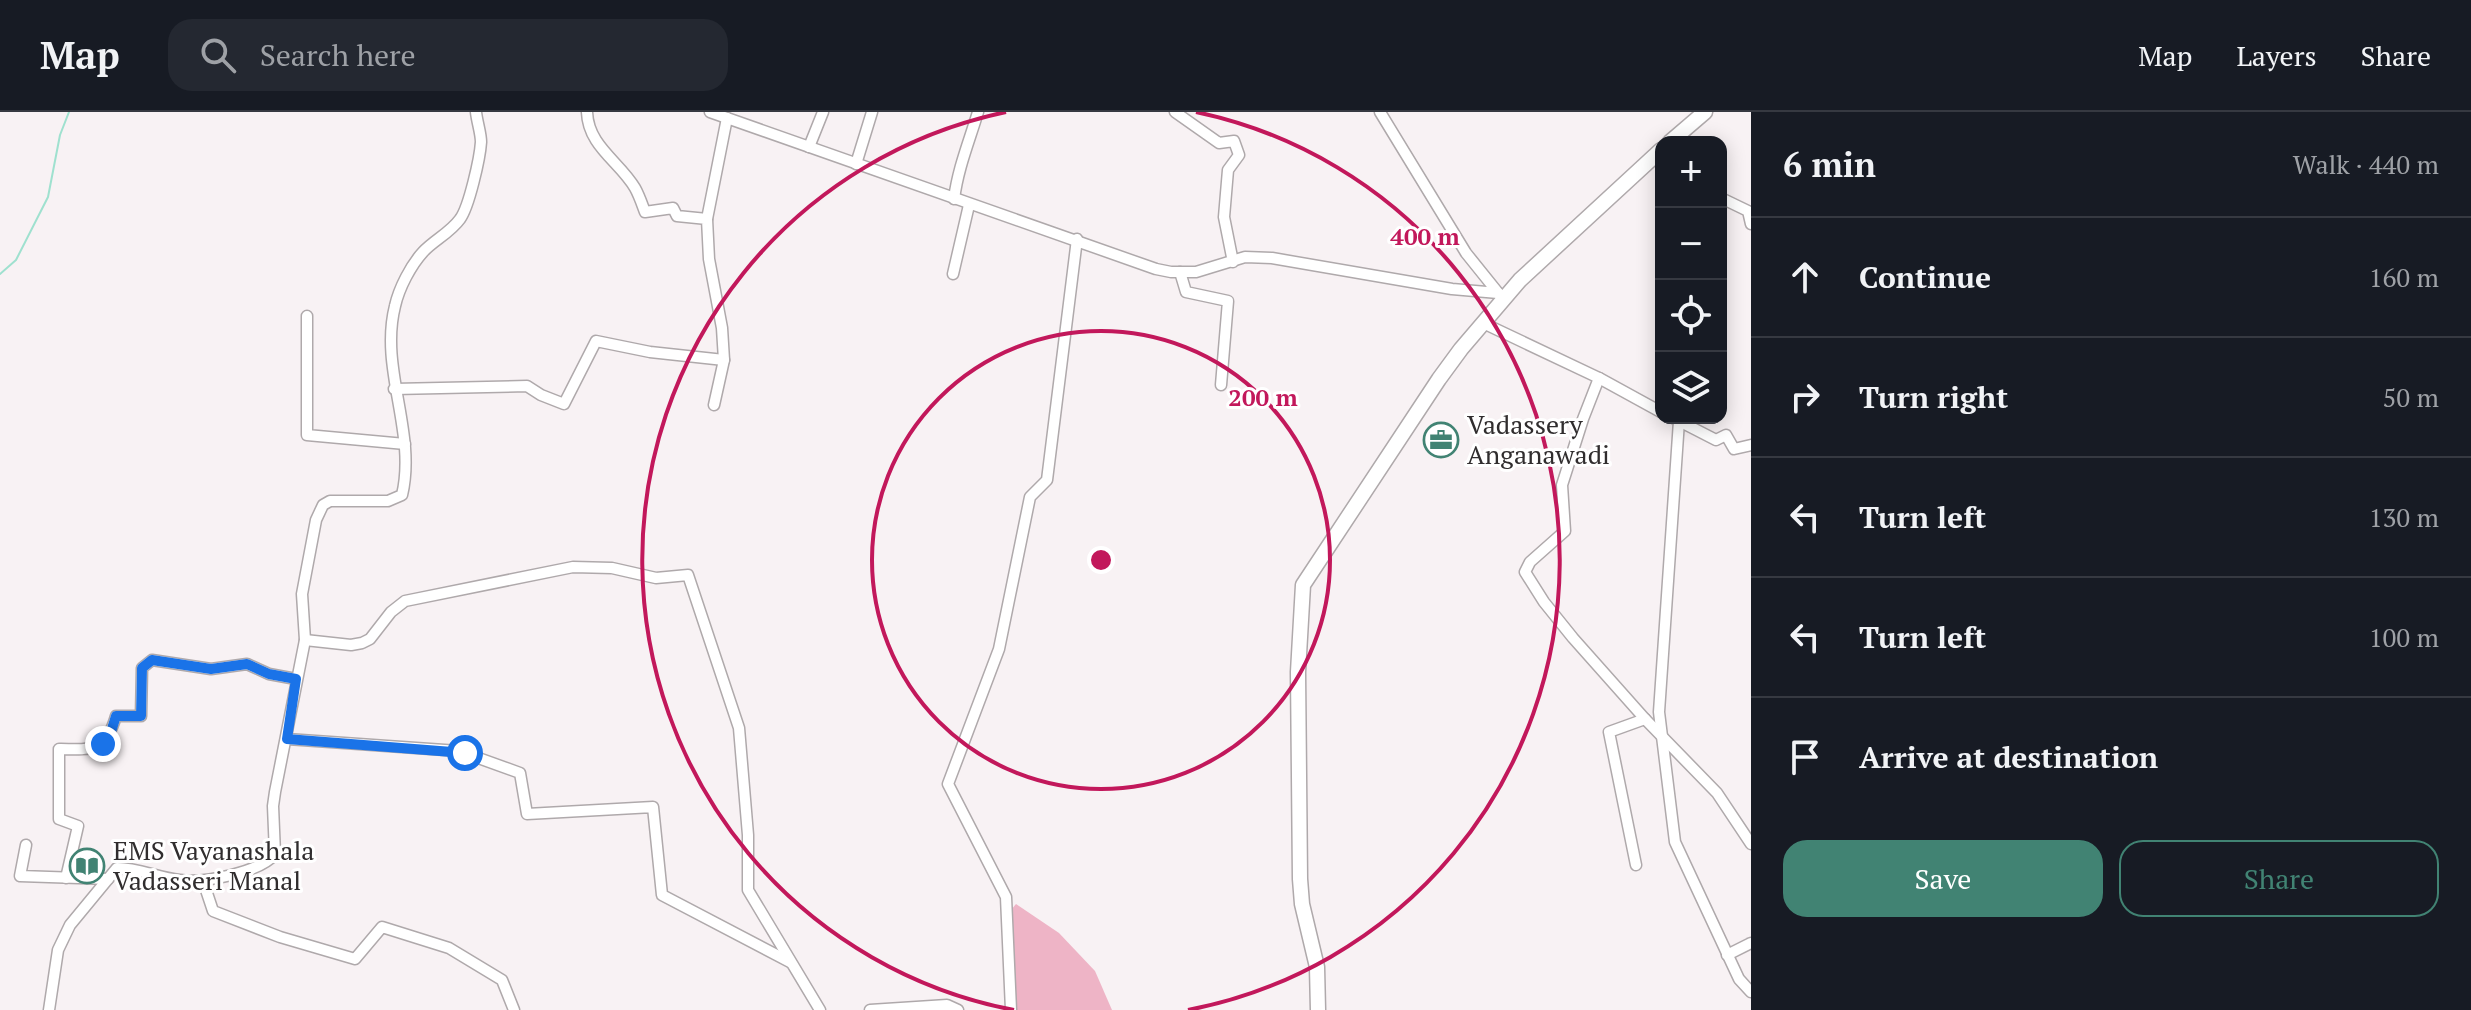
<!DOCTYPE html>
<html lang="en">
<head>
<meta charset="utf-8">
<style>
	body { margin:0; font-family:"PT Serif",serif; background:#242831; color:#f1f3f6 }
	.controls { position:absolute; right:24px; top:24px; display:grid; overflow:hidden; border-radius:16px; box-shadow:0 4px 20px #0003 }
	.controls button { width:72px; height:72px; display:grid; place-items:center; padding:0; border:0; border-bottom:2px solid #363941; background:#171b24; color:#f1f3f6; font:40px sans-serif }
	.stop { position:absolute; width:24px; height:24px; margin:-18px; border:6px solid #1a73e8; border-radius:50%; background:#fff }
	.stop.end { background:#1a73e8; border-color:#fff; box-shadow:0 2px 8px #0008 }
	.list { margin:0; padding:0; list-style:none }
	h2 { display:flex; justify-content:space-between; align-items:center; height:104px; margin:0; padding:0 32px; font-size:34px }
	h2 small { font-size:26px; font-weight:400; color:#9ea1a6 }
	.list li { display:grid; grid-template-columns:52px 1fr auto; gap:24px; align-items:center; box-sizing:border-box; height:120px; padding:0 32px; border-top:2px solid #363941 }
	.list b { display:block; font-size:30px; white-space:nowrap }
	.list em { font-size:26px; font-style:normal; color:#9ea1a6 }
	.actions { display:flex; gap:16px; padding:24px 32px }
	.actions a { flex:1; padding:18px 0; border:2px solid #418373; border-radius:24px; text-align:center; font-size:28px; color:#418373 }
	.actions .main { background:#418373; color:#fff }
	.icon { flex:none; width:44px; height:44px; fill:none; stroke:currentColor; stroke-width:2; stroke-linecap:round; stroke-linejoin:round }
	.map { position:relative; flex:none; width:1751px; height:898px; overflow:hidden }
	header { display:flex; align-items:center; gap:48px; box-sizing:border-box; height:112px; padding:0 40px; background:#171b24; border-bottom:2px solid #363941 }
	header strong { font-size:38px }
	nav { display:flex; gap:44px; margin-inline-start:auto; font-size:28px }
	.search { width:560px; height:72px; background:#242831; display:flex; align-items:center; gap:20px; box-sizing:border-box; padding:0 28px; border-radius:24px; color:#9ea1a6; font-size:30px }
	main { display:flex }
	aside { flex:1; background:#171b24 }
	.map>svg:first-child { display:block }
	.green { fill:#eeb4c6 }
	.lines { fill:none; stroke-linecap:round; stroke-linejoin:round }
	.stream { stroke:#9fe1cf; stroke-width:2 }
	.minor-casing { stroke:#afa9ab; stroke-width:13 }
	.major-casing { stroke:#afa9ab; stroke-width:17 }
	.minor { stroke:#fff; stroke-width:10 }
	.major { stroke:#fff; stroke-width:14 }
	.route { stroke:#1a73e8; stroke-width:10 }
	.ring { fill:none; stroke:#c2185b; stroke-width:4 }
	.labels { text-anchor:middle; stroke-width:6; stroke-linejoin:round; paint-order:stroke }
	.poi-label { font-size:26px; fill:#302d2e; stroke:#fff; text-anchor:start }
	.centre { fill:#c2185b; stroke:#fff; stroke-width:4 }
	.ring-label { font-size:24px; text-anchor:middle; font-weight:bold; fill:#c2185b; stroke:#fff; stroke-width:6; stroke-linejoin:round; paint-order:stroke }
</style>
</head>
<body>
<header>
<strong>Map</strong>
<div class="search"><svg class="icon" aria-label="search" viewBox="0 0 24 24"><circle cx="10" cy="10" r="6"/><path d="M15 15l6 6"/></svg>Search here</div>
<nav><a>Map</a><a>Layers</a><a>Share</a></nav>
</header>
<main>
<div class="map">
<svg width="1751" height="898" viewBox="0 0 1751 898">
	<rect width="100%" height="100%" fill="#f8f2f4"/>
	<polygon class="green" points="1016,792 1059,821 1095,859 1112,898 1015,898 1011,798"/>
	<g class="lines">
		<polyline class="stream" points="0,162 16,148 48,85 60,23 69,0"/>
		<g class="minor-casing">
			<g id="minor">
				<path d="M587 0C588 34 620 50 635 76 639 83 642 92 645 100L673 96 677 104 707 107 709 147 722 216 724 248 714 293"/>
				<polyline points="710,0 1156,157 1171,160 1196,160 1245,145 1272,146 1452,177 1498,181"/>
				<polyline points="1175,0 1219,31 1234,29 1239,43 1228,58 1224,105 1233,150"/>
				<polyline points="1380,0 1466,141 1499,182"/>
				<polyline points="809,35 823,0"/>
				<polyline points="856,52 872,0"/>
				<polyline points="1721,86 1748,99 1751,112"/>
				<path d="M954 87C958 56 969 30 978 0"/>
				<polyline points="707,107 727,6"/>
				<polyline points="1180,160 1186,180 1228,189 1221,273"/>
				<polyline points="953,162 969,93"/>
				<polyline points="307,204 307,323 405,332"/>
				<polyline points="1483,211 1599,266 1661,300"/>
				<polyline points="1599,266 1583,307 1562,373 1565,419 1530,450 1525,460 1544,490 1573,526 1645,607 1717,681 1751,732"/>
				<polyline points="394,277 527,274 541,283 564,292 596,229 650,240 724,248"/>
				<polyline points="1673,306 1679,309 1659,600 1675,730 1739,867 1751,880"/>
				<polyline points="1679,309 1716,328 1726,323 1734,337 1751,333"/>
				<polyline points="305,528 351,533 362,531 370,527 391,500 405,489 573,455 612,456 656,466 688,463 739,616 748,723 748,778 820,898"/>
				<polyline points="287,627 459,639 520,661 527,702 653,695 662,783 790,850"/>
				<polyline points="26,733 20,764 108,767"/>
				<polyline points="1636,753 1609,620 1645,607"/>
				<path d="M66 766 78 714 59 707V637C93 638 106 639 116 604H141L142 556 152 548 211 557 247 552 269 562 296 567"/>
				<polyline points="203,769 213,799 280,825 355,847 382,815 449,836 502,868 514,898"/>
				<polyline points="1727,843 1751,831"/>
				<path d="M49 898 58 838 70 813 117 756C139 756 158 766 180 768 204 771 259 761 275 742L273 694 275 680 305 528 302 482 316 408 323 393 330 389H388L402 383C417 320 379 257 395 194 399 176 411 153 423 140 434 128 450 121 460 107 469 95 480 46 481 30 481 21 477 10 476 0"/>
				<polyline points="870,898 947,893 958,898"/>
				<polyline points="1011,898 1006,785 948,672 999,537 1030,385 1047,368 1077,127"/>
			</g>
		</g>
		<g class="major-casing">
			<g id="major">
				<polyline points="1670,30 1705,0"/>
				<polyline points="1318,898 1317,855 1302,792 1300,767 1298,560 1303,473 1439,267 1461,237 1520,168 1661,38"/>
			</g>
		</g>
		<use href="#minor" class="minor"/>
		<use href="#major" class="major"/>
	</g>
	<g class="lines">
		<polyline class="route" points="103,632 110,623 116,604 141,604 142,556 152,548 211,557 247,552 269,562 296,567 287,627 465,641"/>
	</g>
	<g class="ring">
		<circle cx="1101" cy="448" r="229"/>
		<path d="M1014 898A458 458 0 0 1 1006 0M1196 0A458 458 0 0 1 1188 898"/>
	</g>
	<defs>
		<g id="office-ring" transform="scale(1.8)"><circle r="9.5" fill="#fff" stroke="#418373" stroke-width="1.5"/><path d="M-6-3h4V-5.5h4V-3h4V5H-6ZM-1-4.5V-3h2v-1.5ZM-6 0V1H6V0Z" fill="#418373"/></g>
		<g id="library-ring" transform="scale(1.8)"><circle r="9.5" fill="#fff" stroke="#418373" stroke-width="1.5"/><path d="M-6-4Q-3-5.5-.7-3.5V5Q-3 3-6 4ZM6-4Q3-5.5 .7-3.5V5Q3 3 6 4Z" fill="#418373"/></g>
	</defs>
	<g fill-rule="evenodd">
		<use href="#office-ring" x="1441" y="328"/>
		<use href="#library-ring" x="87" y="754"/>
	</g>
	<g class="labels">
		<g class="poi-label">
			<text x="1467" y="322">Vadassery<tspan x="1467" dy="30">Anganawadi</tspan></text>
			<text x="113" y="748">EMS Vayanashala<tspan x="113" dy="30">Vadasseri Manal</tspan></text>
		</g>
	</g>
	<circle cx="1101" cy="448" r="12" class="centre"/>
	<g class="ring-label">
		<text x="1425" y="133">400 m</text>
		<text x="1263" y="294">200 m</text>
	</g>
</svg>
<div class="controls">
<button>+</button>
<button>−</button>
<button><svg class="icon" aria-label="locate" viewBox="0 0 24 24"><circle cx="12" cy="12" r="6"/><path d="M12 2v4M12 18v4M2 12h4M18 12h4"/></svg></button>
<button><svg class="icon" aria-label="layers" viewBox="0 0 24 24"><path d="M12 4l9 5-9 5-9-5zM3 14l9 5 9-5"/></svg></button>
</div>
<div class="stop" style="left:465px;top:641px"></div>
<div class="stop end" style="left:103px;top:632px"></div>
</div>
<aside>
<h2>6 min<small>Walk · 440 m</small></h2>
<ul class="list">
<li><svg class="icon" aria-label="ahead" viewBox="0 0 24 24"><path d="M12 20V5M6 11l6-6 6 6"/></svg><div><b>Continue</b></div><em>160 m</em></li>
<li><svg class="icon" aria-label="right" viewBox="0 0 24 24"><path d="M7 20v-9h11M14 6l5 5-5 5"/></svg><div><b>Turn right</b></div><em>50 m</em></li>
<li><svg class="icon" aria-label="left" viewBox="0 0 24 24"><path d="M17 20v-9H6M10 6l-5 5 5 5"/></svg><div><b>Turn left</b></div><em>130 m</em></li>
<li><svg class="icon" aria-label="left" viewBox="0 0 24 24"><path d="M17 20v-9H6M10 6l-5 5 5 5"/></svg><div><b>Turn left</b></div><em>100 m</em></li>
<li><svg class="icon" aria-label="arrive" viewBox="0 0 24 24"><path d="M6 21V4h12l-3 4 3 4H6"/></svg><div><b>Arrive at destination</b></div></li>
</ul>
<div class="actions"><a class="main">Save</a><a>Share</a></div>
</aside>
</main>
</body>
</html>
